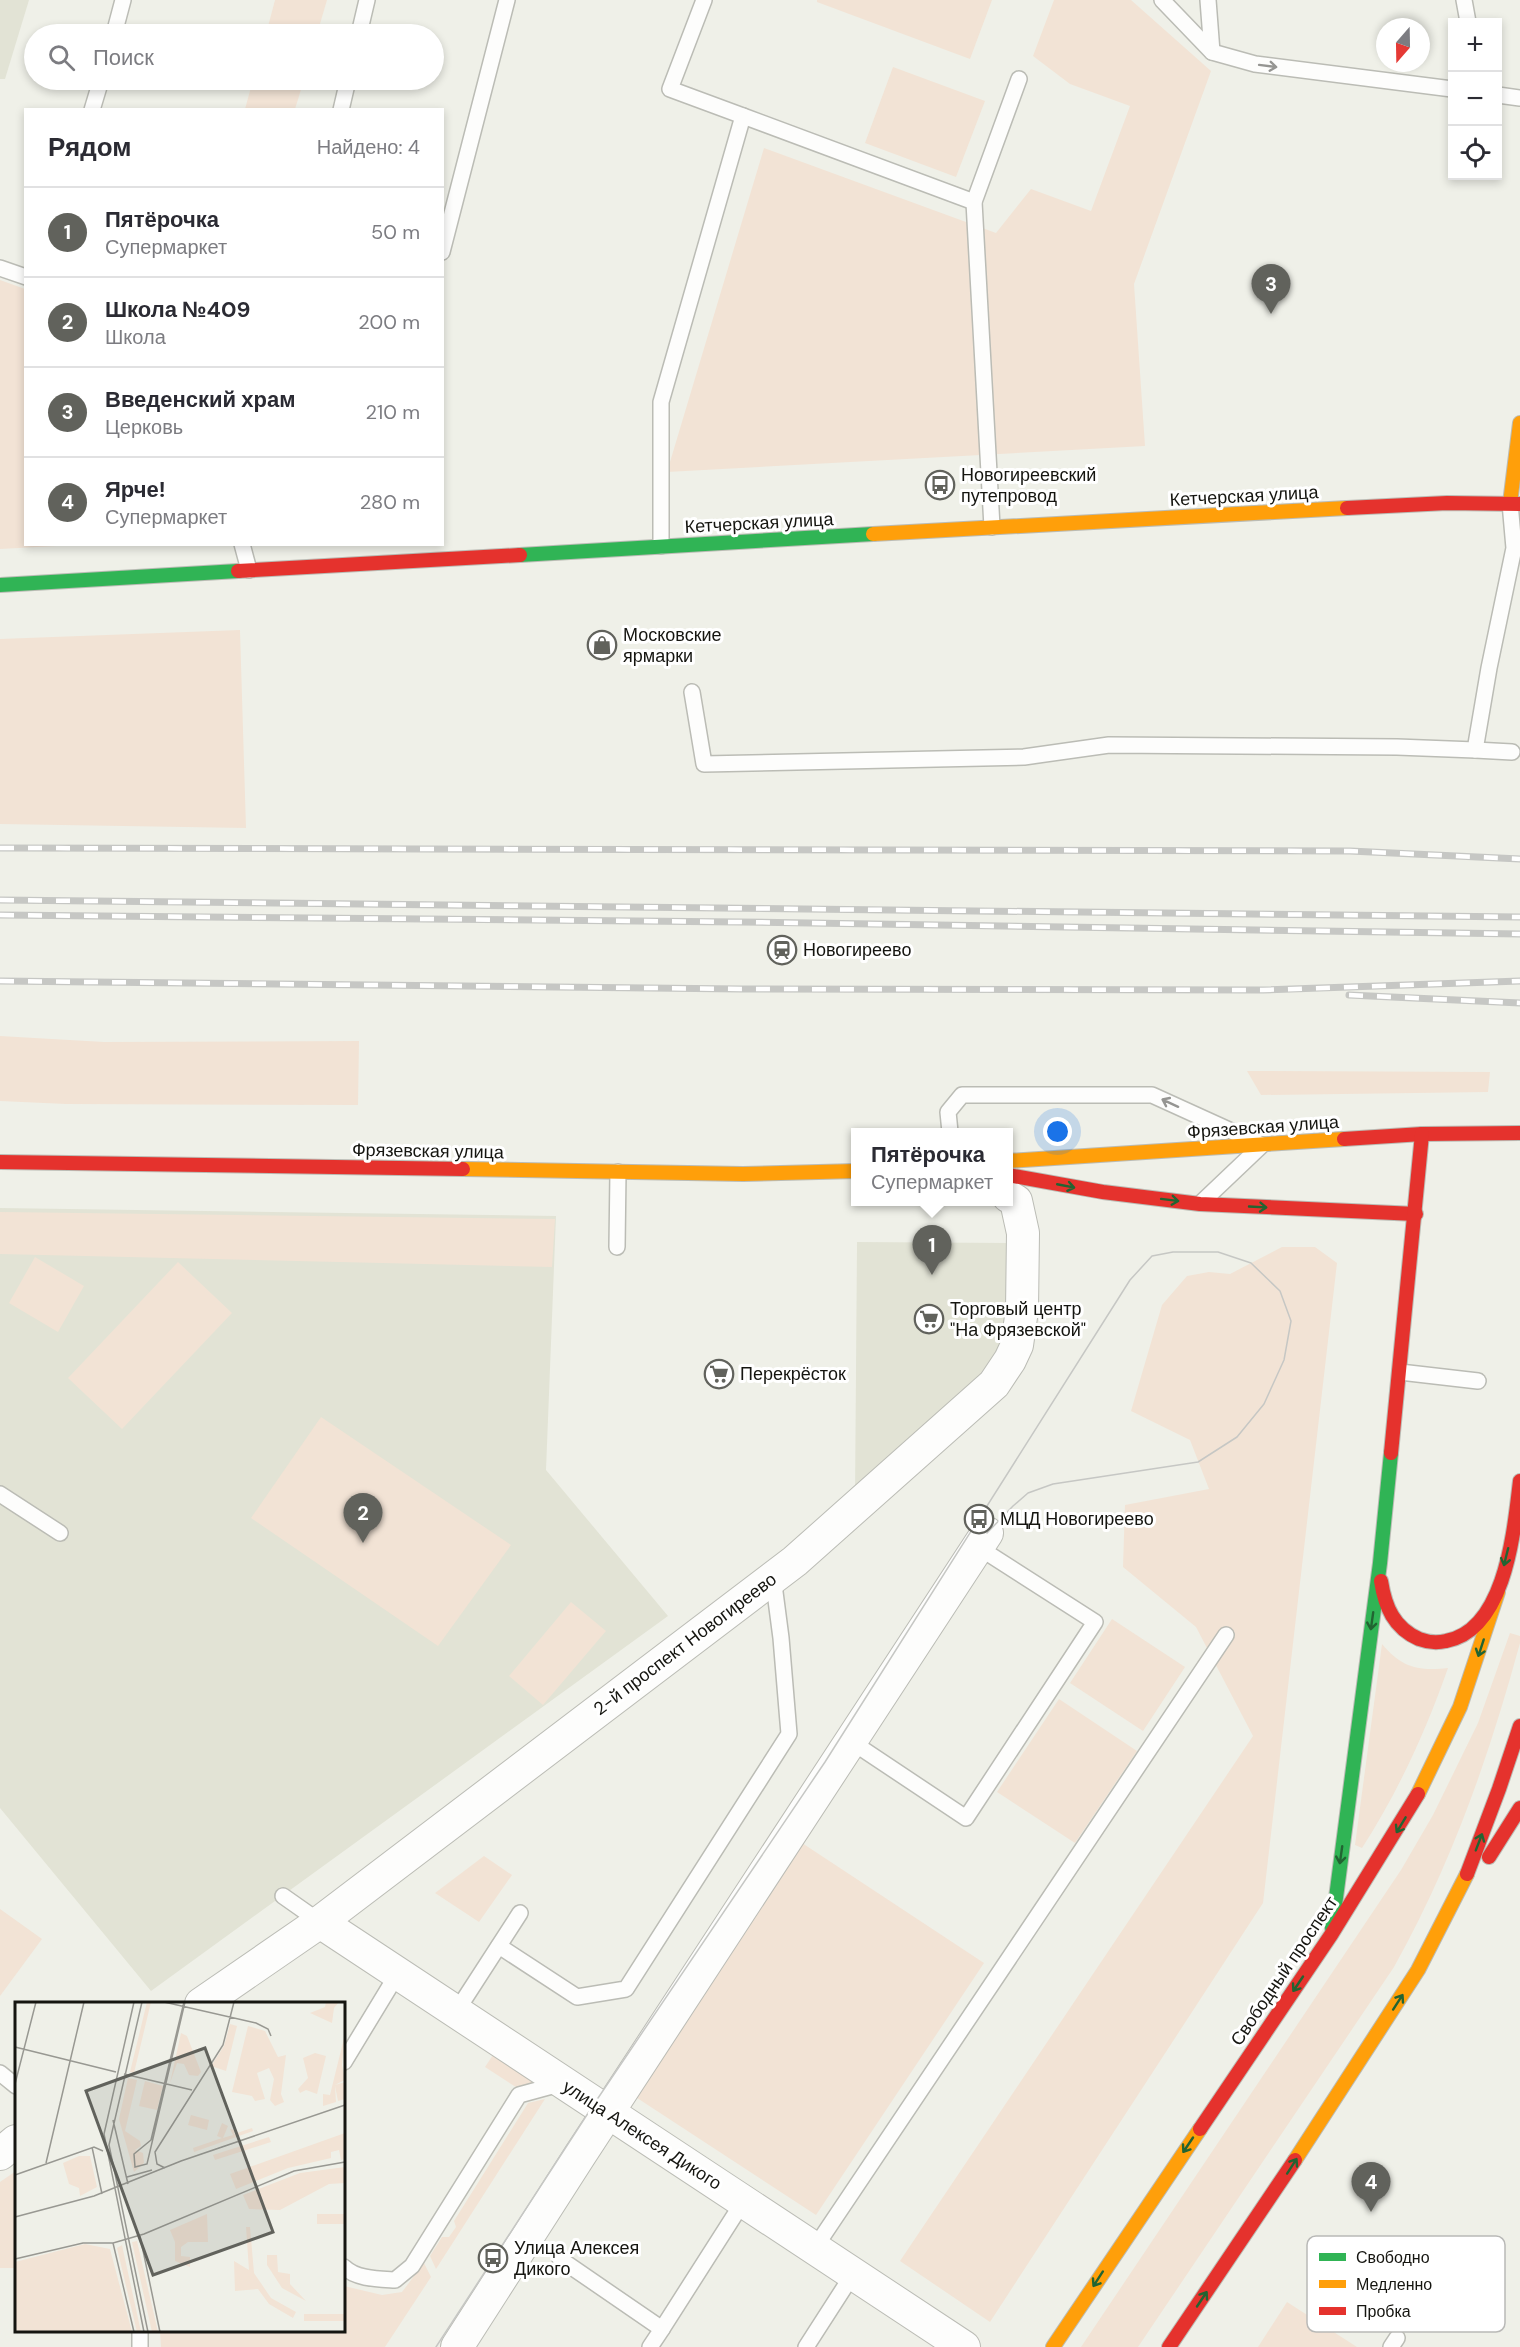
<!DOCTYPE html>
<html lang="ru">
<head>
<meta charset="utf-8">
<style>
	body { margin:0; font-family:"DM Sans",sans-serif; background:#f2f2f3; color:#2b2b33 }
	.controls { position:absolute; right:18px; top:18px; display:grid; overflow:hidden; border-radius:0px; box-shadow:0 3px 9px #0003 }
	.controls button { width:54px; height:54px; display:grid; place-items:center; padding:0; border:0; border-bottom:2px solid #e1e1e2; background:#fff; color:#2b2b33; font:30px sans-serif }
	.compass { position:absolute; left:1376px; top:18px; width:54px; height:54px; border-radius:50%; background:#fff; box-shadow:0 3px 9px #0003; rotate:200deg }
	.you { position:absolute; left:1058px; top:1132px; width:21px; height:21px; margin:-15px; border:4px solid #fff; border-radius:50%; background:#1a73e8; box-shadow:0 0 0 9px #1a73e833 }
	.badge { display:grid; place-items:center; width:39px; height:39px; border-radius:50%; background:#61625c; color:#fff; font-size:20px; font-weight:700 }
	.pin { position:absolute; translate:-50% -50px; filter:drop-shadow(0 2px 3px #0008) }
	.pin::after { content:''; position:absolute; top:32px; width:21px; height:18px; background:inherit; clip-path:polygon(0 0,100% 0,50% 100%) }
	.popup { position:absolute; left:851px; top:1128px; width:162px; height:78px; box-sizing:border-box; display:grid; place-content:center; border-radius:0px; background:#fff; filter:drop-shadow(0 2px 4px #0005); font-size:20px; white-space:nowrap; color:#7c7c81 }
	.popup b { font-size:22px; color:#2b2b33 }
	.popup::after { content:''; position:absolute; left:50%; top:100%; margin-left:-12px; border:12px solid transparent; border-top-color:#fff }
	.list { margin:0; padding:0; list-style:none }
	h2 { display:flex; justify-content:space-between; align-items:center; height:78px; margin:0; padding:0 24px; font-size:26px }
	h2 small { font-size:20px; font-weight:400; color:#7c7c81 }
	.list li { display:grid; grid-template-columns:39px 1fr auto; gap:18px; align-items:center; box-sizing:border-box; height:90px; padding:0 24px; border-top:2px solid #e1e1e2 }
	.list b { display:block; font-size:22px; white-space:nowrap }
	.list p { margin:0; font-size:20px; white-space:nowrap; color:#7c7c81 }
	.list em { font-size:20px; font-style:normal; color:#7c7c81 }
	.icon { flex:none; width:33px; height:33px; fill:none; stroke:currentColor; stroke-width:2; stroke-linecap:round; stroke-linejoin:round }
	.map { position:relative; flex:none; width:1520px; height:2347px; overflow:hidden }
	.search { position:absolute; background:#fff; box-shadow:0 3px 9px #0003; left:24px; top:24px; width:420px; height:66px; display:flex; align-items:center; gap:15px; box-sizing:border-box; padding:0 21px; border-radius:33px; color:#7c7c81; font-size:22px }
	.panel { position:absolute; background:#fff; box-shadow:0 3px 9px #0003; left:24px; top:108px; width:420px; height:438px; border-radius:0px }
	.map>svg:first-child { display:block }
	.built { fill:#e2e3d5 }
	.green { fill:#f2e3d5 }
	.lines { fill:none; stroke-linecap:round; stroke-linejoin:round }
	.lane-casing { stroke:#bbbcb5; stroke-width:18 }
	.street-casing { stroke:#bbbcb5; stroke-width:34 }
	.fast-casing { stroke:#bbbcb5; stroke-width:16 }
	.slow-casing { stroke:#bbbcb5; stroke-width:16 }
	.jam-casing { stroke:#bbbcb5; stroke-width:16 }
	.lane { stroke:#fdfdfc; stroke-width:15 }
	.street { stroke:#fdfdfc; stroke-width:32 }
	.fast { stroke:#30b455; stroke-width:14 }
	.slow { stroke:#ff9f0a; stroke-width:14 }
	.jam { stroke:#e5322d; stroke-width:14 }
	.tram { stroke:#c6c7c4; stroke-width:1.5 }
	.rail-casing { stroke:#c6c7c4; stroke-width:7 }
	.rail { stroke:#fff; stroke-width:4.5; stroke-dasharray:14; stroke-linecap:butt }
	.oneway { stroke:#959592 }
	.oneway2 { stroke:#226432 }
	.labels { text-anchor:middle; stroke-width:6; stroke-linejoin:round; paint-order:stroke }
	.poi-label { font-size:18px; fill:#151510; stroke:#fff; text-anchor:start }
	.street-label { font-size:18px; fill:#151510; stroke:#fff }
	.inset-road { fill:none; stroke:#989892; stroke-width:1.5 }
	.view { fill:#61625c; fill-opacity:0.15; stroke:#61625c; stroke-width:3 }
	.inset-edge { fill:none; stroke:#151510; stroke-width:3 }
	.key { fill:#fff; stroke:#b9b9b7; stroke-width:1.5 }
	.key-label { font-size:16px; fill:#151510 }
</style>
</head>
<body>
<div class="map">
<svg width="1520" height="2347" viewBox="0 0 1520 2347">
	<rect width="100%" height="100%" fill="#eff0e8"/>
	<g class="built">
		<polygon points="0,0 29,0 5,79 0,79"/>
		<polygon points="0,1208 556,1216 546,1470 668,1616 151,1991 0,1808"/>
		<polygon points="857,1242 1009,1243 1012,1332 997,1366 855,1495"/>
	</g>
	<g class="green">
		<polygon points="275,0 327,0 317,34 266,34"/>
		<polygon points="817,0 992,0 970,59 817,2"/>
		<polygon points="1054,0 1131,0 1211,71 1134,284 1145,446 667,472 764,148 996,233 1031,189 1091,211 1130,106 1070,84 1033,56"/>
		<polygon points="893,67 985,101 956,177 865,143"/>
		<polygon points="253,80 304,80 295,109 245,109"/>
		<polygon points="0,280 25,289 26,544 75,545 0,549"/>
		<polygon points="240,630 246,828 0,824 0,639"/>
		<polygon points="0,1036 104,1042 359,1041 358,1105 66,1104 0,1101"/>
		<polygon points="1247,1071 1490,1072 1488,1092 1261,1095"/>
		<polygon points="0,1212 555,1219 552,1267 0,1254"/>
		<polygon points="1282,1247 1315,1247 1337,1263 1263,1903 990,2322 900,2261 1253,1736 1196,1627 1123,1567 1125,1505 1209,1489 1190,1440 1131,1411 1162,1305 1187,1276 1209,1272 1230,1274"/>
		<polygon points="35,1257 84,1286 58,1332 9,1303"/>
		<polygon points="178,1262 232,1313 122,1429 68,1378"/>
		<polygon points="321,1417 511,1545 438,1646 251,1518"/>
		<polygon points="571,1602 606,1631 543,1705 509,1676"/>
		<polygon points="1112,1619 1185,1667 1143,1731 1070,1683"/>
		<path d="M1510 1633 1520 1636V1643C1489 1757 1452 1863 1394 1967L1138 2347H1081L1401 1870 1433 1815 1478 1723Z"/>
		<path d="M1382 1644C1402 1668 1418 1671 1448 1668 1426 1731 1398 1792 1362 1848L1355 1845Z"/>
		<polygon points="1059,1699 1137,1751 1075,1843 997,1792"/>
		<polygon points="799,1841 984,1963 816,2215 631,2094"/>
		<polygon points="484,1856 512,1875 479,1922 435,1893"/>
		<polygon points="0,1909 42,1939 0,1996"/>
		<polygon points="493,2055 535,2083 519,2089 485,2067"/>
		<polygon points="545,2099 436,2269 430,2256 442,2237 449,2237 456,2227 454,2221 528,2103"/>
		<polygon points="16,2171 16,2268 0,2268 0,2182"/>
		<polygon points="424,2263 431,2277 385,2347 161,2347 160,2331 344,2330 344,2286 382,2295 402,2292"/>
		<polygon points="1287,2302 1357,2347 1258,2347"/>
	</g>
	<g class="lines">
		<g class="lane-casing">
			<g id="lane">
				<polyline points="1162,0 1212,52 1255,64 1452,89"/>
				<polyline points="1208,0 1212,52"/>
				<polyline points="1464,0 1468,22"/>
				<polyline points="114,34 123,0"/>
				<polyline points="359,34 367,0"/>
				<polyline points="1498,95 1520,98"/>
				<polyline points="92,110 101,80"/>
				<polyline points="341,110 348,80"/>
				<polyline points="743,116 974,202"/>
				<polyline points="442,252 507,0"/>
				<polyline points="0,268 26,277"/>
				<polyline points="992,527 974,202 1019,79"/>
				<polyline points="242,544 249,570"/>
				<polyline points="661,546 661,402 743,116 670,89 704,0"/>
				<polyline points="692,692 704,764 1024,757 1109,745 1397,747 1475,750 1489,668 1514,548 1510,503"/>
				<polyline points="1475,750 1512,752"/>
				<polyline points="950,1132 948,1112 962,1095 1152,1095 1262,1145 1202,1202"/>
				<polyline points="617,1247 618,1172"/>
				<polyline points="1400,1372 1478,1381"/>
				<polyline points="0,1494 60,1533"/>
				<polyline points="852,1742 966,1818 1095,1622 978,1547"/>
				<polyline points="283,1896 320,1922"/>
				<polyline points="499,1946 577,1997 626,1989 789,1734 781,1638 773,1577"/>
				<polyline points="456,2012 520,1913"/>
				<polyline points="344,2062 398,1973"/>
				<polyline points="0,2073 16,2086"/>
				<polyline points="814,2249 1226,1635"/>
				<polyline points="560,2259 662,2329 650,2347"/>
				<path d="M344 2267C356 2279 378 2279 395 2280L412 2266 519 2095 563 2083"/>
				<polyline points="662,2329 743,2202"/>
				<polyline points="140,2330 140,2347"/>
				<polyline points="806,2347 853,2274"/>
				<polyline points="1391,2347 1397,2338"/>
			</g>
		</g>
		<g class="street-casing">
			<g id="street">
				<polyline points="320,1922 964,2347"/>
				<polyline points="201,2004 320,1922 795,1561 994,1384 1010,1360 1017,1345 1022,1310 1023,1233 1016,1201 1008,1196"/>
				<polyline points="0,2154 16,2141"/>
				<polyline points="457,2347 580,2155 987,1533"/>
			</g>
		</g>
		<g class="fast-casing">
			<g id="fast">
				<polyline points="520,555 873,534"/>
				<polyline points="0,585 238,571"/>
				<polyline points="1332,1928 1380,1563 1391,1453"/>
			</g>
		</g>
		<g class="slow-casing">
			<g id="slow">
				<polyline points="1510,503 1520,423"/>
				<polyline points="873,534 1347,508"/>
				<polyline points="1008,1161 1344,1139"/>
				<polyline points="463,1169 743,1174 856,1171"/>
				<polyline points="1418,1794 1460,1707 1498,1592"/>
				<polyline points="1295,2160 1418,1970 1467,1874"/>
				<polyline points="1053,2347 1200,2129"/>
			</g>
		</g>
		<g class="jam-casing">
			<g id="jam">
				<polyline points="1347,508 1447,503 1520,504"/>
				<polyline points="238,571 520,555"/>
				<polyline points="1344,1139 1422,1134 1520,1133"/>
				<polyline points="0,1162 463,1169"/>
				<polyline points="1008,1175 1103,1192 1200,1204 1416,1214"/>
				<polyline points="1391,1453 1422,1134"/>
				<path d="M1381 1581C1385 1607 1394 1628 1419 1639 1427 1642 1437 1643 1446 1641 1506 1630 1514 1530 1520 1481"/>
				<polyline points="1489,1857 1520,1808"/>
				<polyline points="1467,1874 1499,1789 1520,1726"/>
				<polyline points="1200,2129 1331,1935 1418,1794"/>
				<polyline points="1169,2347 1295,2160"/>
			</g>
		</g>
		<use href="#lane" class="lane"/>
		<use href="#street" class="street"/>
		<use href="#fast" class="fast"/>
		<use href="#slow" class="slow"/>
		<use href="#jam" class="jam"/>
		<polyline class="tram" points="436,2347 594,2104 825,1762 1130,1280 1152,1256 1173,1252 1218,1252 1251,1263 1280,1291 1291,1321 1284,1360 1264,1404 1237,1437 1198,1462 1053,1484 1028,1493 1013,1506 987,1533"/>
		<g class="rail-casing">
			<g id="rail">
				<polyline points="0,848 1350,851 1520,859"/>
				<polyline points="0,900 1520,917"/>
				<polyline points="0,915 740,922 1520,934"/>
				<polyline points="0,981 741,989 1263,990 1520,981"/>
				<polyline points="1349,995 1520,1003"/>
			</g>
		</g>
		<use href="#rail" class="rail"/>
	</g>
	<defs><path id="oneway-shaft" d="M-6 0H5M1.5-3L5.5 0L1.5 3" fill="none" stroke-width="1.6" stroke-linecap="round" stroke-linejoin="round" transform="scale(1.5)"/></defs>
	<g class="oneway">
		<use href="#oneway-shaft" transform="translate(1268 66) rotate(7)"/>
		<use href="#oneway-shaft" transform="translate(1170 1103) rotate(-155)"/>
	</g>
	<g class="oneway2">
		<use href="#oneway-shaft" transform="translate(1066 1186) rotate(11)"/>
		<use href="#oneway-shaft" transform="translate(1170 1200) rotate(7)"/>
		<use href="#oneway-shaft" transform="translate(1258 1207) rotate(3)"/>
		<use href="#oneway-shaft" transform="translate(1506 1557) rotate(104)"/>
		<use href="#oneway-shaft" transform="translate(1372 1621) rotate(98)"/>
		<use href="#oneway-shaft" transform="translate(1481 1648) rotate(108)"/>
		<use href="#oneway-shaft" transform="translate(1401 1825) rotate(121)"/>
		<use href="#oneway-shaft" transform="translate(1479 1842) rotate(-69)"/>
		<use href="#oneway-shaft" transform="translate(1341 1855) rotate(98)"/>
		<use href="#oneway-shaft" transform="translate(1298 1984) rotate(124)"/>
		<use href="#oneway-shaft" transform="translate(1398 2002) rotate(-57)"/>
		<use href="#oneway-shaft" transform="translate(1188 2145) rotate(124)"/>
		<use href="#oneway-shaft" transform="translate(1292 2166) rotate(-57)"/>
		<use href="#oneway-shaft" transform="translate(1098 2279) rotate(123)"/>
		<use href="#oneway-shaft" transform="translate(1202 2299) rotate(-56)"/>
	</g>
	<defs>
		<g id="bus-ring" transform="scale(1.5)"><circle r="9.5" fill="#fff" stroke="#61625c" stroke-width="1.5"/><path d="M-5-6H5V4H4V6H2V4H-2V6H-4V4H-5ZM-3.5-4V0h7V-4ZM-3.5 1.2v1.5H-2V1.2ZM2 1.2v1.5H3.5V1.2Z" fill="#61625c"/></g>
		<g id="shop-ring" transform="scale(1.5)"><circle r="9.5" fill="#fff" stroke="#61625c" stroke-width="1.5"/><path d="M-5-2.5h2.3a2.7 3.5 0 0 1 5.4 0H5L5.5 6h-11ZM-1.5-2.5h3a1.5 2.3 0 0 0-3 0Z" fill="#61625c"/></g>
		<g id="station-ring" transform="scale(1.5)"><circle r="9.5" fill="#fff" stroke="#61625c" stroke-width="1.5"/><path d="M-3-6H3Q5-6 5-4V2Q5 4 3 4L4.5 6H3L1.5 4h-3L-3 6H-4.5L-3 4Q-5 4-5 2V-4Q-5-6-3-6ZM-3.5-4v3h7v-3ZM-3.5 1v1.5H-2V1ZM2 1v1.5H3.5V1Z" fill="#61625c"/></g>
		<g id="supermarket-ring" transform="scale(1.5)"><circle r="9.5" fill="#fff" stroke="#61625c" stroke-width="1.5"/><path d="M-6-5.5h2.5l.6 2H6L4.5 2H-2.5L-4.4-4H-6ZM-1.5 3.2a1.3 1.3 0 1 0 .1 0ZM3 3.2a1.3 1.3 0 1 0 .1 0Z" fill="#61625c"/></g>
	</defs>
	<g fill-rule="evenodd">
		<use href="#bus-ring" x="940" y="485"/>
		<use href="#shop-ring" x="602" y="645"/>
		<use href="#station-ring" x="782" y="950"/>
		<use href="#supermarket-ring" x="929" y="1319"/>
		<use href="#supermarket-ring" x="719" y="1374"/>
		<use href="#bus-ring" x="979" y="1519"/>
		<use href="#bus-ring" x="493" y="2258"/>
	</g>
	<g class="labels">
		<g class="poi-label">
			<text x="961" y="481">Новогиреевский<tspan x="961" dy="21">путепровод</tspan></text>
			<text x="623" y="641">Московские<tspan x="623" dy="21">ярмарки</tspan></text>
			<text x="803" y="956">Новогиреево</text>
			<text x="950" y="1315">Торговый центр<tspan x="950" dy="21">"На Фрязевской"</tspan></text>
			<text x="740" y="1380">Перекрёсток</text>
			<text x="1000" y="1525">МЦД Новогиреево</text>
			<text x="514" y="2254">Улица Алексея<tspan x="514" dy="21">Дикого</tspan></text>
		</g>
		<g class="street-label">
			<text transform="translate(1244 496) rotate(-3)" y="6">Кетчерская улица</text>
			<text transform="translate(759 523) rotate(-3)" y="6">Кетчерская улица</text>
			<text transform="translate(1263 1127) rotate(-4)" y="6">Фрязевская улица</text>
			<text transform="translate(428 1151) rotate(1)" y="6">Фрязевская улица</text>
			<text transform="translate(685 1644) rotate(-37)" y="6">2-й проспект Новогиреево</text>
			<text transform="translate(1284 1971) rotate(-56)" y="6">Свободный проспект</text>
			<text transform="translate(642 2135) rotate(33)" y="6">улица Алексея Дикого</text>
		</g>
	</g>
	<g transform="translate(15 2002)">
		<rect width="330" height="330" fill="#eff0e8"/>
		<path d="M132 0H136L119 71 115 70ZM311 0H324L319 6 317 21 295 11 310 5ZM215 22 222 24 211 69 196 64 209 44ZM233 24 250 29 263 55 271 53 266 92 269 100 260 104 255 98 259 77 254 66 242 71 250 97 240 99 237 94 217 90ZM166 31 172 34 186 70 183 74 174 73 169 62 162 61 155 81ZM330 32 327 63 330 78 320 83 330 80V97L323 99 320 84 321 100 308 104V92L315 93ZM300 51 311 54 302 92 291 88 285 91 283 87 293 76 288 56ZM113 76 122 78 110 129 125 139 126 144 120 148 128 151 129 161 119 170 104 117ZM130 79 148 84 142 108 124 104ZM176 113 194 118 192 128 173 123ZM207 121 213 124 208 136 218 133 215 127 220 128 219 132 237 126 238 129 179 150 178 146 207 136 202 134ZM330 131V157L326 158 324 148 316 150V156L273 166 221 187 215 172ZM254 135 256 140 200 158 198 153ZM64 154H75L82 185 65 194 64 186 54 182 48 161ZM330 165V181L314 182 265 208 234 207 228 193 285 171ZM192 212 193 240H173L166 245V254L175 255V265L160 259V240L155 228ZM302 212H330V222H302ZM231 225H235L239 271 256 296 281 310 278 316 254 302 243 287 220 289 219 259 234 268ZM122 239 143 330H137L117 240ZM70 242 95 247 117 330H0V260ZM107 243 126 330H122L102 246ZM252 253H262L263 270 275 272V282L291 299 267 286 252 263ZM289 312H330V319H289Z" fill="#f2e3d5"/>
		<path class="inset-road" d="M119 0 89 132 129 330M127 0 94 143 133 330M149 0 241 21 253 27 256 34M0 45 101 70M109 72 177 88M0 82 21 0M98 118 113 182M136 138 169 0M136 138 119 152 120 165 132 162 170 0M77 145 87 192M31 161 69 0M150 166 142 162 140 150 208 43 219 0M0 173 79 145 88 149M112 175 137 168M0 215 79 194 166 159 330 103M125 234 145 330M0 257 68 241H98M119 330 98 241 129 232 279 169 330 160"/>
		<path class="view" d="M190 46 258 230 138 273 71 89Z"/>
		<rect width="330" height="330" class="inset-edge"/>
	</g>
	<rect x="1307" y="2236" width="198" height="96" rx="9" class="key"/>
	<rect x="1319" y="2253" width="27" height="8" fill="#30b455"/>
	<rect x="1319" y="2280" width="27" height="8" fill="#ff9f0a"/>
	<rect x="1319" y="2307" width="27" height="8" fill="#e5322d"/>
	<g class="key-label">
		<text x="1356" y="2263">Свободно</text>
		<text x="1356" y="2290">Медленно</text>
		<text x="1356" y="2317">Пробка</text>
	</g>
</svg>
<div class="controls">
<button>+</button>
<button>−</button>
<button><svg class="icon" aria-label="locate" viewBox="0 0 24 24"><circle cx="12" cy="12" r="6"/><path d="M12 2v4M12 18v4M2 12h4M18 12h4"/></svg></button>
</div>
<svg class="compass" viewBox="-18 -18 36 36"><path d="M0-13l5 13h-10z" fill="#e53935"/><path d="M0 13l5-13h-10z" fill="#7c7c81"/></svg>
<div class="you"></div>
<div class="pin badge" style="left:932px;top:1275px">1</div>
<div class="popup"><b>Пятёрочка</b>Супермаркет</div>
<div class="pin badge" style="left:363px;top:1543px">2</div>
<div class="pin badge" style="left:1271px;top:314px">3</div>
<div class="pin badge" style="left:1371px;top:2212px">4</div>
<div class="search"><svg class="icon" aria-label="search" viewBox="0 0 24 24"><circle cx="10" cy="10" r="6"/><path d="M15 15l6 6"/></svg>Поиск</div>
<section class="panel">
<h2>Рядом<small>Найдено: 4</small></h2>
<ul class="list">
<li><span class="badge">1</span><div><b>Пятёрочка</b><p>Супермаркет</p></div><em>50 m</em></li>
<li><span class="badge">2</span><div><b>Школа №409</b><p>Школа</p></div><em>200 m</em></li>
<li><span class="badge">3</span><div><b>Введенский храм</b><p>Церковь</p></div><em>210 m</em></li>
<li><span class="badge">4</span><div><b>Ярче!</b><p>Супермаркет</p></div><em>280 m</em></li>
</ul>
</section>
</div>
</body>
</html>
